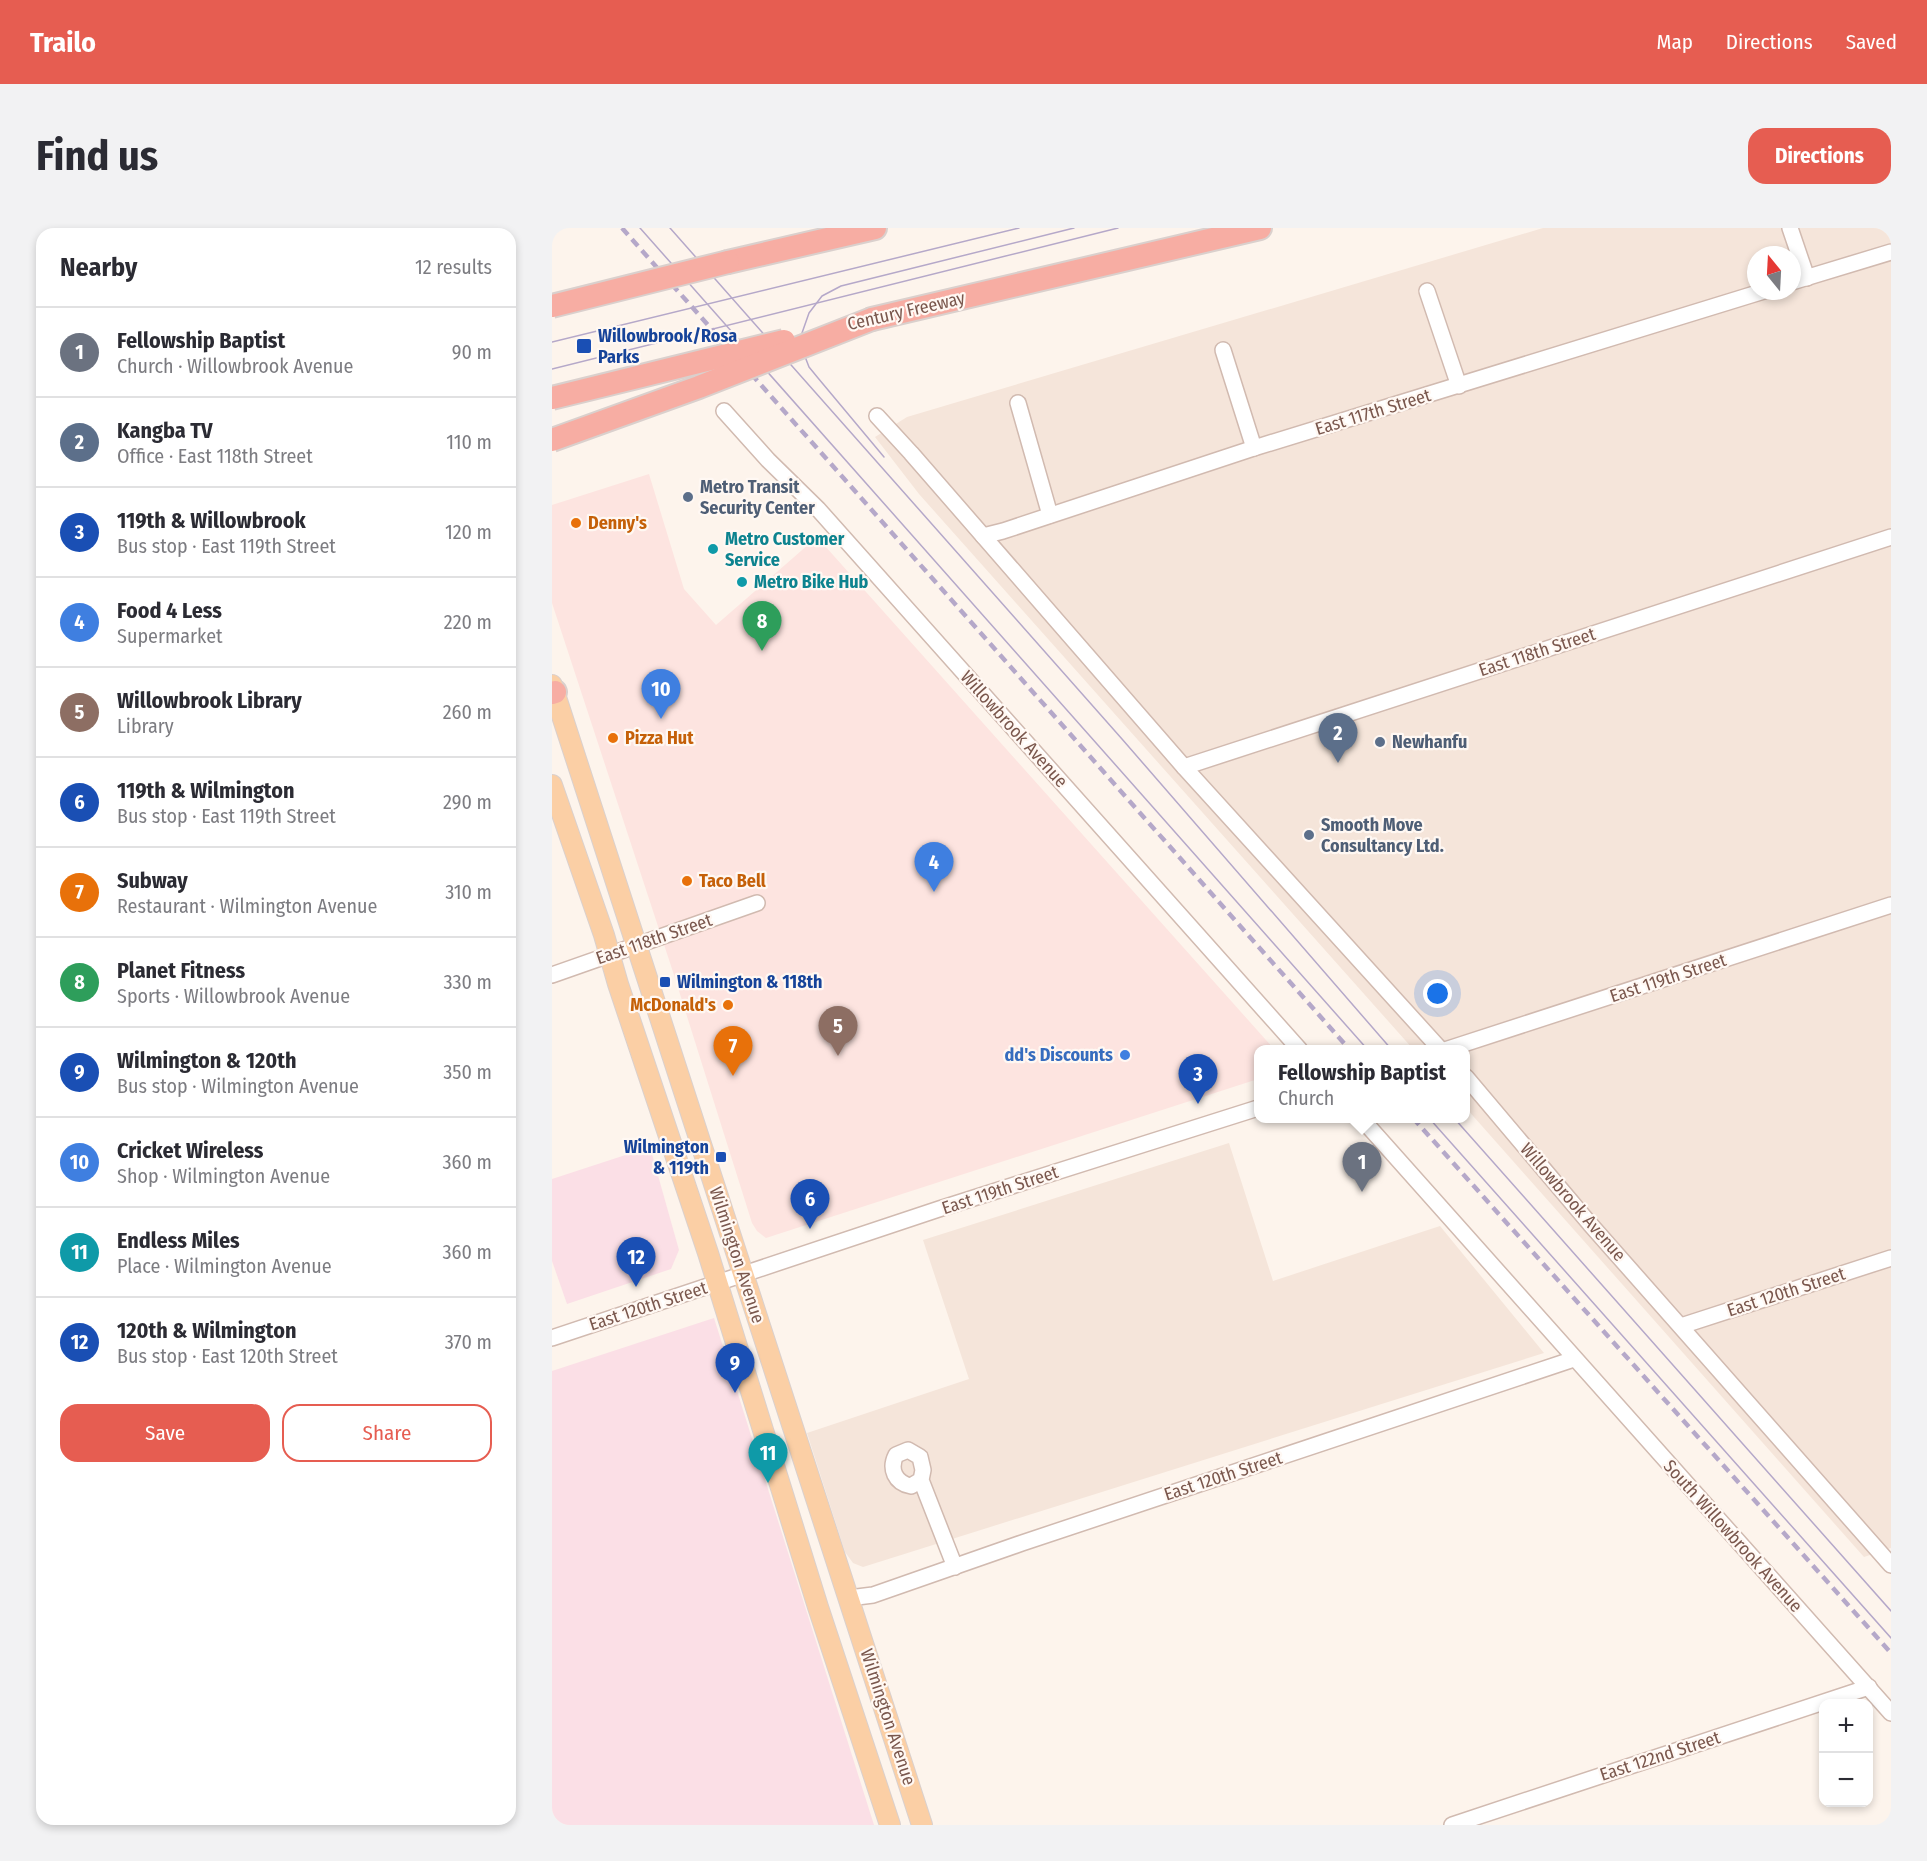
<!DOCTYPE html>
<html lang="en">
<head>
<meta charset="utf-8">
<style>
	body { margin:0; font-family:"Fira Sans Condensed",sans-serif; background:#f2f2f3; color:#2b2b33 }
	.controls { position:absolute; right:18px; bottom:18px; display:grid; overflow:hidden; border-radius:12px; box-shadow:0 3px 9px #0003 }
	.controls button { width:54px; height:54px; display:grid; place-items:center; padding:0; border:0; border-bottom:2px solid #e1e1e2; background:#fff; color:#2b2b33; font:30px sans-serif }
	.compass { position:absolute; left:1195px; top:18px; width:54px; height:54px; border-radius:50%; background:#fff; box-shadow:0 3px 9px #0003; rotate:342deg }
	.you { position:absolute; left:886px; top:766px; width:21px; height:21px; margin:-15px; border:4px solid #fff; border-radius:50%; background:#1a73e8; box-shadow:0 0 0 9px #1a73e833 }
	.badge { display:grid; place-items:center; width:39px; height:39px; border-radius:50%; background:#e65d51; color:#fff; font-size:20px; font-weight:700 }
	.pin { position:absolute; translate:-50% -50px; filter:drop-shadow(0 2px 3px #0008) }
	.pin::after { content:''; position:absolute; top:32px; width:21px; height:18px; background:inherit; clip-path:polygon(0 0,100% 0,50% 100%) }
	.popup { position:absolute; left:702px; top:817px; width:216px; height:78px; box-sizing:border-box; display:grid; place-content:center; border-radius:12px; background:#fff; filter:drop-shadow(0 2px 4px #0005); font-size:20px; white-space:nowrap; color:#7c7c81 }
	.popup b { font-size:22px; color:#2b2b33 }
	.popup::after { content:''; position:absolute; left:50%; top:100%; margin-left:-12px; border:12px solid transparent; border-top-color:#fff }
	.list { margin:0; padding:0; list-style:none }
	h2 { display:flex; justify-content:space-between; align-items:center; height:78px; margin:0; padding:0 24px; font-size:26px }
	h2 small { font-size:20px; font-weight:400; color:#7c7c81 }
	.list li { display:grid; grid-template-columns:39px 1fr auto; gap:18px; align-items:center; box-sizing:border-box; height:90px; padding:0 24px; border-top:2px solid #e1e1e2 }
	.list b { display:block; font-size:22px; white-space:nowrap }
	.list p { margin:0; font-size:20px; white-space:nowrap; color:#7c7c81 }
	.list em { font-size:20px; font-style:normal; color:#7c7c81 }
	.actions { display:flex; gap:12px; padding:18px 24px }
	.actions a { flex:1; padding:14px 0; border:2px solid #e65d51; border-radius:18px; text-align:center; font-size:21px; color:#e65d51 }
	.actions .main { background:#e65d51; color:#fff }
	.map { position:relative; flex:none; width:1339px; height:1597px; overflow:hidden; border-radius:18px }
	header { display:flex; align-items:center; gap:36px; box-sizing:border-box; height:84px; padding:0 30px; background:#e65d51; color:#fff }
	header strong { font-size:28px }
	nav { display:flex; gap:33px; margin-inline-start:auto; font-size:21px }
	.intro { display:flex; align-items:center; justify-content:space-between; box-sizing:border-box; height:144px; padding:0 36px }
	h1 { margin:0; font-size:42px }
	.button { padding:15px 27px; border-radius:18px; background:#e65d51; color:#fff; font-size:21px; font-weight:700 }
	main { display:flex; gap:36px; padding:0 36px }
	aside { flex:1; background:#fff; border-radius:18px; box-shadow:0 3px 9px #0003 }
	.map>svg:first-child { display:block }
	.residential { fill:#f5e5da; fill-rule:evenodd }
	.commercial { fill:#fde4e0 }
	.medical { fill:#fbdfe6 }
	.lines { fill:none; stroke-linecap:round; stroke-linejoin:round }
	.minor-casing { stroke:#d1bab0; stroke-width:18 }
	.major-casing { stroke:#dad0cd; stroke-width:22 }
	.highway-casing { stroke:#dad0cd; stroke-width:26 }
	.minor { stroke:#fff; stroke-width:15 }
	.major { stroke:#fbcfa5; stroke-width:20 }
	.highway { stroke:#f7ada3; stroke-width:22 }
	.tram { stroke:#b5a8c9; stroke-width:1.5 }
	.rail { stroke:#b5a8c9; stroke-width:4.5; stroke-dasharray:9 6; stroke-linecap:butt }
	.highway-bridge-casing { stroke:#dad0cd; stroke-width:26; stroke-linecap:butt }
	.highway-bridge { stroke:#f7ada3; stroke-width:22 }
	.transit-dot { fill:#1a4fb4; stroke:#fff8f3; stroke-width:2 }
	.service-dot { fill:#5c6f8a; stroke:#fff8f3; stroke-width:2 }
	.food-dot { fill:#e8710a; stroke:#fff8f3; stroke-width:2 }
	.culture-dot { fill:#0f9aa8; stroke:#fff8f3; stroke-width:2 }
	.shop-dot { fill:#3f7fe0; stroke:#fff8f3; stroke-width:2 }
	.labels { text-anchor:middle; stroke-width:4.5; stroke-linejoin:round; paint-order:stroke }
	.street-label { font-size:18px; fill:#7a574d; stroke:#fff8f3 }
	.transit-label { font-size:18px; font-weight:bold; fill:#164399; stroke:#fff8f3; text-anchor:start }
	.service-label { font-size:18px; font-weight:bold; fill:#4e5e75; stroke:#fff8f3; text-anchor:start }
	.food-label { font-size:18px; font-weight:bold; fill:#c56008; stroke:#fff8f3; text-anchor:start }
	.culture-label { font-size:18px; font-weight:bold; fill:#0d838f; stroke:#fff8f3; text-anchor:start }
	.shop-label { font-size:18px; font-weight:bold; fill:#366cbe; stroke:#fff8f3; text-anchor:end }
</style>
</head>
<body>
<header>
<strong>Trailo</strong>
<nav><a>Map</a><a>Directions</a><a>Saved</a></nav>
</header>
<div class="intro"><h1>Find us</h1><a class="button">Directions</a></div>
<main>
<aside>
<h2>Nearby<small>12 results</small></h2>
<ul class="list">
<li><span class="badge" style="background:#6b7280">1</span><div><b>Fellowship Baptist</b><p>Church · Willowbrook Avenue</p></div><em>90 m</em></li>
<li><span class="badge" style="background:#5c6f8a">2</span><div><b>Kangba TV</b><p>Office · East 118th Street</p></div><em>110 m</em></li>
<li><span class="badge" style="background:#1a4fb4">3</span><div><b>119th &amp; Willowbrook</b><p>Bus stop · East 119th Street</p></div><em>120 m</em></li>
<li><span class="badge" style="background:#3f7fe0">4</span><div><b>Food 4 Less</b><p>Supermarket</p></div><em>220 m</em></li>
<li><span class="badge" style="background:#8d6e63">5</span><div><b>Willowbrook Library</b><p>Library</p></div><em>260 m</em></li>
<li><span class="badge" style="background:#1a4fb4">6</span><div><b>119th &amp; Wilmington</b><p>Bus stop · East 119th Street</p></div><em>290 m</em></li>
<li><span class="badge" style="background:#e8710a">7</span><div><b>Subway</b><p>Restaurant · Wilmington Avenue</p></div><em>310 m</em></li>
<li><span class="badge" style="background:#2e9e5b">8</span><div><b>Planet Fitness</b><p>Sports · Willowbrook Avenue</p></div><em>330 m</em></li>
<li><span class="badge" style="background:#1a4fb4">9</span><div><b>Wilmington &amp; 120th</b><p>Bus stop · Wilmington Avenue</p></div><em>350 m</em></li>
<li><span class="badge" style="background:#3f7fe0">10</span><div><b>Cricket Wireless</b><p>Shop · Wilmington Avenue</p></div><em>360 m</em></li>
<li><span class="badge" style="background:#0f9aa8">11</span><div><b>Endless Miles</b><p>Place · Wilmington Avenue</p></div><em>360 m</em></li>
<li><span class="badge" style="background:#1a4fb4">12</span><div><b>120th &amp; Wilmington</b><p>Bus stop · East 120th Street</p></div><em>370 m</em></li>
</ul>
<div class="actions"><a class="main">Save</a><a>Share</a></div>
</aside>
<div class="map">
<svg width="1339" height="1597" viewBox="0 0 1339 1597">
	<rect width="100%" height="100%" fill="#fdf4ec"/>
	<g class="residential">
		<path d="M991 0H1339V1320L1312 1329 914 880V822L861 821 367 266 323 209 355 189ZM1204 27H1240V63H1204Z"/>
		<polygon points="677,915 721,1053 888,998 992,1125 311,1339 301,1335 293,1324 255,1205 417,1151 371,1012"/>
	</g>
	<polygon class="commercial" points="97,246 132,361 164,397 265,309 722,821 706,822 706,851 214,1010 205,1003 200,995 122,747 0,375 0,277"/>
	<g class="medical">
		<polygon points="98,919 127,1022 119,1041 15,1076 0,1033 0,951"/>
		<polygon points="162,1090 322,1597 0,1597 0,1143"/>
	</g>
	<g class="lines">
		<g class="minor-casing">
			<g id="minor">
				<polyline points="1238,0 1255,50"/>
				<polyline points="1240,54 1339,24"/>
				<polyline points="875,63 907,158"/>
				<polyline points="671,122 702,220"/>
				<polyline points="466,175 498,287"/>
				<polyline points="172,183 216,232 266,281 748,822"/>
				<polyline points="325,188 359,225 632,539 889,822"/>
				<polyline points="431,308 451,303 702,220 1212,63"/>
				<polyline points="632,539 1339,309"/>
				<polyline points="0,747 205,675"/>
				<polyline points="893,822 1339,677"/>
				<polyline points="914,849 1038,996 1339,1337"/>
				<polyline points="809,890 1339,1485"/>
				<polyline points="1129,1098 1339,1030"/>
				<polyline points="0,1110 387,981 706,880"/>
				<path d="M369 1252 359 1258C343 1255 337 1241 344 1227L356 1222 368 1229 371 1242 369 1252 403 1339"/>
				<polyline points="297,1370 321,1367 470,1315 1022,1131"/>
				<polyline points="900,1597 1317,1459"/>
			</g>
		</g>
		<g class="major-casing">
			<g id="major">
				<polyline points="0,457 370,1597"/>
				<polyline points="0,557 52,707 66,756 156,1025 266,1379 338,1597"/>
			</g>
		</g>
		<g class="highway-casing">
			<g id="highway">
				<polyline points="176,34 323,0"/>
				<polyline points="320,91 708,0"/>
				<polyline points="0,465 3,464"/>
			</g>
		</g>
		<use href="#minor" class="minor"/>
		<use href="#major" class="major"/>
		<use href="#highway" class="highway"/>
		<g class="tram">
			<polyline points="88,0 816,822"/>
			<polyline points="118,0 570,511 840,822"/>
			<polyline points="0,114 467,0"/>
			<polyline points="0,141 566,0"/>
			<polyline points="332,229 266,150 257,139 252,126 250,105 257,85 270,68 289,58 522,0"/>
			<polyline points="877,890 1339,1410"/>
			<polyline points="902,890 1339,1383"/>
		</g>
		<g class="rail">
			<polyline points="70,0 798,822"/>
			<polyline points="861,890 1339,1425"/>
		</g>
		<g class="highway-bridge-casing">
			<g id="highway-bridge">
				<polyline points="0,78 176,34"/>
				<polyline points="0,170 232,113"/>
				<polyline points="0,212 147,159 320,91"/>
			</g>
		</g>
		<use href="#highway-bridge" class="highway-bridge"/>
	</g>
	<g class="transit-dot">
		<rect x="24" y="110" width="16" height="16" rx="3"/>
		<rect x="107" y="748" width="12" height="12" rx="3"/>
		<rect x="163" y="923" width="12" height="12" rx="3"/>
	</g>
	<g class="service-dot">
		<circle cx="136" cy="269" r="6"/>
		<circle cx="828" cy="514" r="6"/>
		<circle cx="757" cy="607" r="6"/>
	</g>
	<g class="food-dot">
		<circle cx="24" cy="295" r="6"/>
		<circle cx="61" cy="510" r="6"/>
		<circle cx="135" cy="653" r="6"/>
		<circle cx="176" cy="777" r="6"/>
	</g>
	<g class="culture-dot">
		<circle cx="161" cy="321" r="6"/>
		<circle cx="190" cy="354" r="6"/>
	</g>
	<circle class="shop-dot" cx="573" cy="827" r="6"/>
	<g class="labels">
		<g class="street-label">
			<text transform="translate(354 83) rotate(-13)" y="6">Century Freeway</text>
			<text transform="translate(821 184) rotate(-17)" y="6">East 117th Street</text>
			<text transform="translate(985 424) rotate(-18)" y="6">East 118th Street</text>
			<text transform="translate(462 501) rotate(48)" y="6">Willowbrook Avenue</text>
			<text transform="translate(102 711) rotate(-19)" y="6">East 118th Street</text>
			<text transform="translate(1116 750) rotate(-18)" y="6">East 119th Street</text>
			<text transform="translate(448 962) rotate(-18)" y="6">East 119th Street</text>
			<text transform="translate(1021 974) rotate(49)" y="6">Willowbrook Avenue</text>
			<text transform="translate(185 1027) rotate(72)" y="6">Wilmington Avenue</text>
			<text transform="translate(1234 1064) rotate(-18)" y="6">East 120th Street</text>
			<text transform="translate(96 1078) rotate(-18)" y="6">East 120th Street</text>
			<text transform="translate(671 1248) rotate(-18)" y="6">East 120th Street</text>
			<text transform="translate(1181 1308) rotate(48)" y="6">South Willowbrook Avenue</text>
			<text transform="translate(336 1489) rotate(72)" y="6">Wilmington Avenue</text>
			<text transform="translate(1108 1528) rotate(-18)" y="6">East 122nd Street</text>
		</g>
		<g class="transit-label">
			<text x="46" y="114">Willowbrook/Rosa<tspan x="46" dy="21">Parks</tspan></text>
			<text x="125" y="760">Wilmington &amp; 118th</text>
			<text x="157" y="925" text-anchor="end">Wilmington<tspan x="157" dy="21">&amp; 119th</tspan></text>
		</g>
		<g class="service-label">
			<text x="148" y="265">Metro Transit<tspan x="148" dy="21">Security Center</tspan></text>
			<text x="840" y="520">Newhanfu</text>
			<text x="769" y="603">Smooth Move<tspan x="769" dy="21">Consultancy Ltd.</tspan></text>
		</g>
		<g class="food-label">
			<text x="36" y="301">Denny's</text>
			<text x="73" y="516">Pizza Hut</text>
			<text x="147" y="659">Taco Bell</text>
			<text x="164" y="783" text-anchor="end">McDonald's</text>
		</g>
		<g class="culture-label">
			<text x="173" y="317">Metro Customer<tspan x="173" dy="21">Service</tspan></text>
			<text x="202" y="360">Metro Bike Hub</text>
		</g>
		<g class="shop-label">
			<text x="561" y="833">dd's Discounts</text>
		</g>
	</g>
</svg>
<div class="controls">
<button>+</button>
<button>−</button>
</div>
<svg class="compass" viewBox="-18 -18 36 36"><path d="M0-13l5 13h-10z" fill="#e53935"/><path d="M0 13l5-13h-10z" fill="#7c7c81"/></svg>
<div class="you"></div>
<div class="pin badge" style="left:810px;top:964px;background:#6b7280">1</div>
<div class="popup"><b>Fellowship Baptist</b>Church</div>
<div class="pin badge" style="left:786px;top:535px;background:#5c6f8a">2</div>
<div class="pin badge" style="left:646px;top:876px;background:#1a4fb4">3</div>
<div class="pin badge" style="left:382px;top:664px;background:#3f7fe0">4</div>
<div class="pin badge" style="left:286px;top:828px;background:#8d6e63">5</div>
<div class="pin badge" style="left:258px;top:1001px;background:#1a4fb4">6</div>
<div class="pin badge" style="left:181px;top:848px;background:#e8710a">7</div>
<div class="pin badge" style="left:210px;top:423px;background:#2e9e5b">8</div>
<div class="pin badge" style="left:183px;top:1165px;background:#1a4fb4">9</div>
<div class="pin badge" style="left:109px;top:491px;background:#3f7fe0">10</div>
<div class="pin badge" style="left:216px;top:1255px;background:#0f9aa8">11</div>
<div class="pin badge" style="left:84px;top:1059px;background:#1a4fb4">12</div>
</div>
</main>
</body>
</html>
